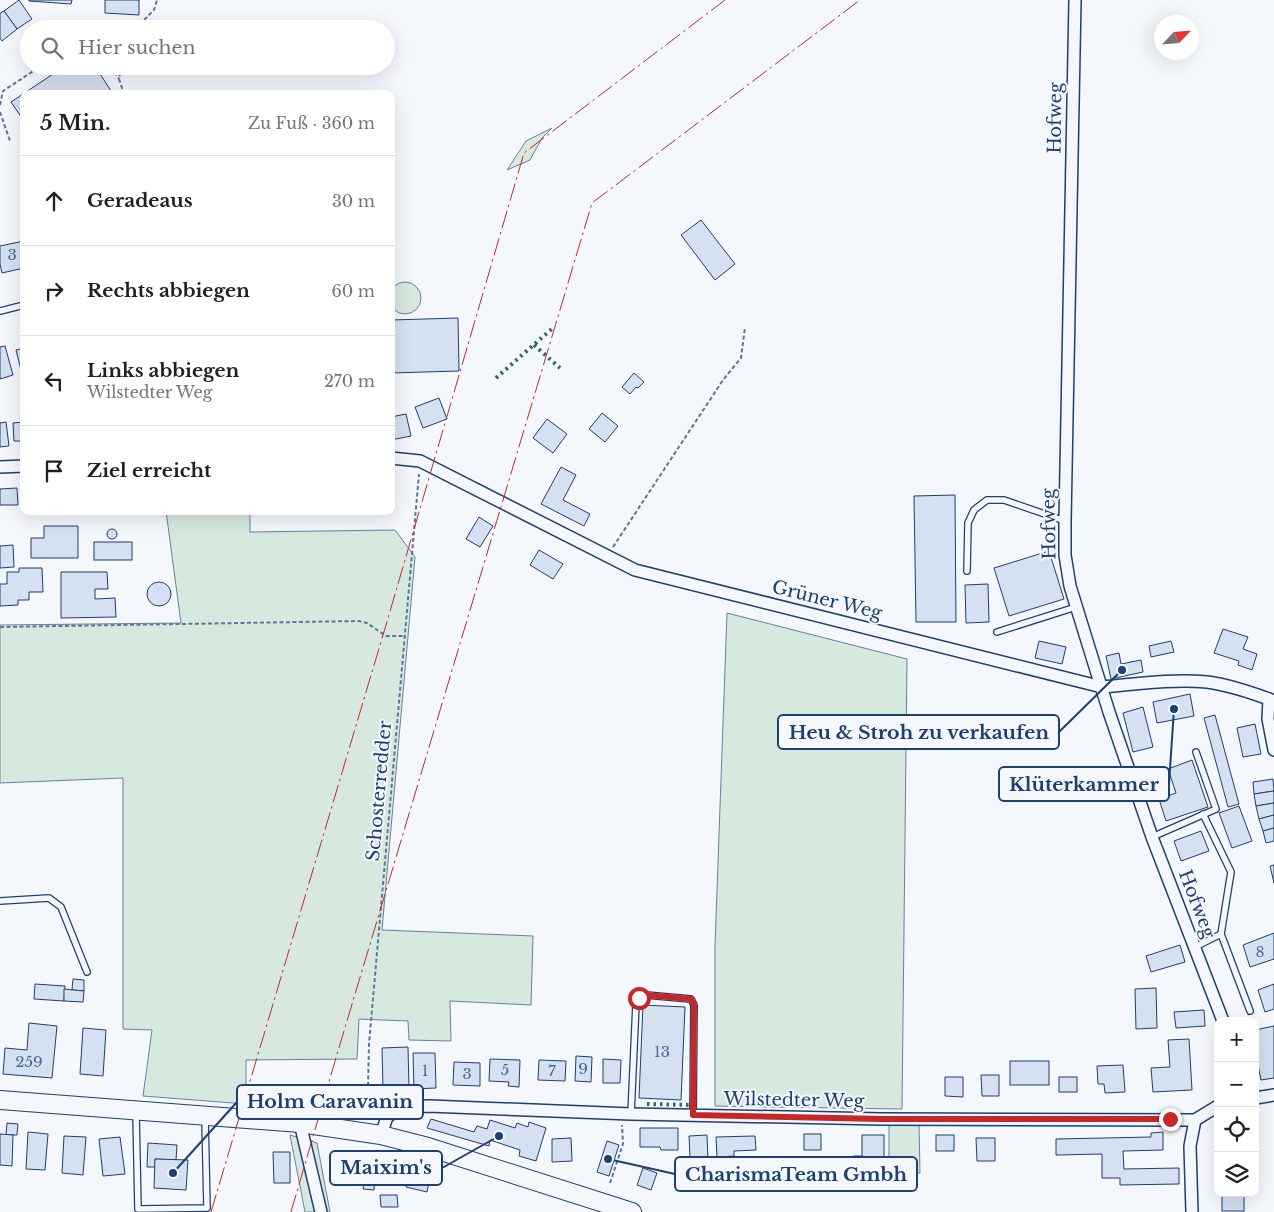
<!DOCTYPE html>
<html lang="de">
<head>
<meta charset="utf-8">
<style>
	body { margin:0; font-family:"Libre Baskerville",serif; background:#f2f2f2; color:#202124 }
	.controls { position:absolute; right:15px; bottom:15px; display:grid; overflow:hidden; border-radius:10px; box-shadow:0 5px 20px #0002 }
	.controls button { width:45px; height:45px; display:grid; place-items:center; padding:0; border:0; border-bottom:1px solid #e0e0e0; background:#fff; color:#202124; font:25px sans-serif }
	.compass { position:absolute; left:1154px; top:15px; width:45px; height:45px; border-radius:50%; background:#fff; box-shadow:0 5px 20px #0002; rotate:64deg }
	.stop { position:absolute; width:15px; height:15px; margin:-11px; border:4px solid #c62828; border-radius:50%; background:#fff }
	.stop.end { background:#c62828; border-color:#fff; box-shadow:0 1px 5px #0008 }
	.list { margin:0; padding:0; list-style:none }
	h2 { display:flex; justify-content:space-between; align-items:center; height:65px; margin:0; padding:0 20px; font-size:21px }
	h2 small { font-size:16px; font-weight:400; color:#757577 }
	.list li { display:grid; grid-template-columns:32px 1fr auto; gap:15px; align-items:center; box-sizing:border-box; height:90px; padding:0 20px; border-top:1px solid #e0e0e0 }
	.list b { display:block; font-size:19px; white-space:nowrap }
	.list p { margin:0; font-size:16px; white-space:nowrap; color:#757577 }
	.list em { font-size:16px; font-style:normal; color:#757577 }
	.icon { flex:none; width:28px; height:28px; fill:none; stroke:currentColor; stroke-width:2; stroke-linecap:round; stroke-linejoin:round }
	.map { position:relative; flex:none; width:1274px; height:1212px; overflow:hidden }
	.search { position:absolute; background:#fff; box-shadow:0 5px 20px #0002; left:20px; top:20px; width:375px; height:55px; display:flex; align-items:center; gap:12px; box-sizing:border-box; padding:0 18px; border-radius:28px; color:#757577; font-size:19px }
	.panel { position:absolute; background:#fff; box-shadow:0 5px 20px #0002; left:20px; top:90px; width:375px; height:425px; border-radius:10px }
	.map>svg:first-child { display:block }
	.green { fill:#d7e8df; stroke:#687fa3 }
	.building { fill:#d5e0f0; stroke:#1d3f73 }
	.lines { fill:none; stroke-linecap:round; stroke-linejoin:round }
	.service-casing { stroke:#1d3f73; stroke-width:8 }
	.minor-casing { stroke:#1d3f73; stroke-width:14 }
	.primary-casing { stroke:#1d3f73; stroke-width:20 }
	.path { stroke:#5e769c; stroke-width:2; stroke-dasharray:4 2.5; stroke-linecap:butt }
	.service { stroke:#f4f7fb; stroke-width:5.5 }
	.minor { stroke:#f4f7fb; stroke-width:11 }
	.primary { stroke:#f4f7fb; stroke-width:18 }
	.hedge { stroke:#2c6c60; stroke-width:4; stroke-dasharray:2.5 4; stroke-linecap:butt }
	.power { stroke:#c62828; stroke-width:1; stroke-dasharray:18 4 2.5 4; stroke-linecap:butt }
	.route { stroke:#c62828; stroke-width:6 }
	.labels { text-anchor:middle; stroke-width:4; stroke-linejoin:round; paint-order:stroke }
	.number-label { font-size:15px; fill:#4b6792 }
	.street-label { font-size:18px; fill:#1d3f73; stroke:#f4f7fb }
	.leader { fill:none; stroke:#1d3f73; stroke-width:2 }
	.callout-dot { fill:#1d3f73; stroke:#f4f7fb; stroke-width:2 }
	.callout { fill:#f4f7fb; stroke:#1d3f73; stroke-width:2 }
	.callout-label { font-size:19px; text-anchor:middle; font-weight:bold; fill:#1d3f73 }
</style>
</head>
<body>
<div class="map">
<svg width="1274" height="1212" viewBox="0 0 1274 1212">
	<rect width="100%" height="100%" fill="#f4f7fb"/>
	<g class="green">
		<polygon points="552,128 542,138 530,160 507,170 526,141"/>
		<circle cx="405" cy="298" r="16"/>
		<polygon points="166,511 250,511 250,532 395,530 415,557 382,930 533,936 531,1005 450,1001 451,1041 409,1040 408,1021 359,1019 357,1059 246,1060 246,1104 143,1096 152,1030 123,1029 123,778 0,783 0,625 181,623"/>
		<polygon points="727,613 907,659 902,1109 715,1106 715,946"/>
		<polygon points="889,1123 919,1124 920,1173 889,1176"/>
		<polygon points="290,1135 317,1143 330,1212 305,1212"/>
	</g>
	<g class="building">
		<polygon points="19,0 32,19 17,29 4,11"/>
		<polygon points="29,0 72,0 71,4 29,1"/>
		<polygon points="105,0 139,0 139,15 105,13"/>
		<polygon points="4,11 17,29 2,41 0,38 0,13"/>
		<polygon points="65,66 95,66 113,94 24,94 24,121 11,102"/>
		<polygon points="701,220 735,264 715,280 681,235"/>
		<polygon points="24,241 24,268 2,273 0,264 0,246"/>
		<polygon points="458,318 459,371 391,373 391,320"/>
		<polygon points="5,346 13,375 0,379 0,347"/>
		<polygon points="24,348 24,378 23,378 16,350"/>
		<polygon points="634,373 644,382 638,388 636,387 630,394 622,387"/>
		<polygon points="439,398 447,419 423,428 415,407"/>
		<polygon points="602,413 618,426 605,442 589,429"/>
		<polygon points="406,414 411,436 391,440 391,417"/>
		<polygon points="547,419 567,434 553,453 533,438"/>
		<polygon points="6,422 9,446 0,447 0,423"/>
		<polygon points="24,422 24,441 14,441 13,423"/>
		<polygon points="561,467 576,475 563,500 590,514 584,526 541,504"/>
		<polygon points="17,488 18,505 0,505 0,489"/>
		<polygon points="955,495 956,622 916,622 914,496"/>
		<polygon points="479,517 493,526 480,547 466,539"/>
		<polygon points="44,526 78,526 78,558 31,558 31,538 44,538"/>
		<circle cx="112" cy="534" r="5"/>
		<rect x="94" y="542" width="38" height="18"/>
		<polygon points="13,545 14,567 0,568 0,546"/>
		<polygon points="539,550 563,564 553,579 530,565"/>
		<polygon points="1049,551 1064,599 1009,616 994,568"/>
		<polygon points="19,568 42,568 43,592 29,592 29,600 18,600 18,605 0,606 0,584 7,584 7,572 19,572"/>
		<polygon points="61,572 107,572 108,589 95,589 95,599 115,598 116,617 61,618"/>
		<circle cx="159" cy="594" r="12"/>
		<polygon points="988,584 989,622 966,623 965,585"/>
		<polygon points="1223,629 1248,637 1243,649 1257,654 1252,670 1238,665 1239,661 1214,653"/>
		<polygon points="1039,641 1066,647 1062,664 1035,658"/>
		<polygon points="1171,641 1174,652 1151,657 1149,646"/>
		<polygon points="1119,653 1121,664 1141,660 1143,672 1111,679 1106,656"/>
		<polygon points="1190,694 1194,716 1157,723 1153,702"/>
		<polygon points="1143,707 1153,747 1133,752 1123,713"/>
		<polygon points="1215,715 1239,804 1228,807 1204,718"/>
		<polygon points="1255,724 1261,754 1243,757 1237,728"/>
		<polygon points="1192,760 1208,807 1166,821 1159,799 1176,793 1168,769"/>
		<polygon points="1273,779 1274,791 1254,794 1253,782"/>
		<polygon points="1274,791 1274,803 1256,806 1254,794"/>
		<polygon points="1274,803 1274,815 1259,819 1256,806"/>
		<polygon points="1239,806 1252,841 1232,848 1219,813"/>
		<polygon points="1274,815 1274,828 1263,831 1259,819"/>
		<polygon points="1274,828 1274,841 1266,843 1263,831"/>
		<polygon points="1201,831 1209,851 1181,861 1174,841"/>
		<polygon points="1274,865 1274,883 1270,866"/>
		<polygon points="1274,933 1274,959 1250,967 1243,945"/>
		<polygon points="1180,945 1185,962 1151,972 1146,956"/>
		<polygon points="73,979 84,980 84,991 72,990"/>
		<polygon points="35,984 65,986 64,1001 34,999"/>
		<polygon points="1274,984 1274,1009 1265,1012 1258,990"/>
		<polygon points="1156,988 1157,1028 1136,1029 1135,989"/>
		<polygon points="64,989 84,991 83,1002 64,1001"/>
		<polygon points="643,1005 685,1007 681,1100 639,1098"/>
		<polygon points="1204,1010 1205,1026 1176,1028 1174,1012"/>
		<polygon points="29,1023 57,1026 52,1078 3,1074 5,1048 27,1050"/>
		<polygon points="1274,1026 1274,1078 1261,1080 1255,1049 1255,1030"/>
		<polygon points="83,1028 106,1030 103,1076 80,1074"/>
		<polygon points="1189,1039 1192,1090 1153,1092 1151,1068 1170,1067 1168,1040"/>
		<polygon points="408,1047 409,1089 383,1089 382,1048"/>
		<polygon points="413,1053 435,1053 436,1088 414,1089"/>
		<polygon points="576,1056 592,1057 591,1082 575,1081"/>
		<polygon points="490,1059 520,1060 519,1087 508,1086 509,1082 489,1081"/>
		<polygon points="603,1059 621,1060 620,1083 603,1083"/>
		<polygon points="539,1060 566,1061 565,1081 538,1080"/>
		<rect x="1010" y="1061" width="39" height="24"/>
		<polygon points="454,1062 480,1063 480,1086 453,1085"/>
		<polygon points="1123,1065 1125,1092 1105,1093 1104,1084 1098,1084 1097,1066"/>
		<polygon points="981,1075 999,1075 999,1096 982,1096"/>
		<polygon points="945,1077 963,1077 963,1097 945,1096"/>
		<rect x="1059" y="1077" width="18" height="15"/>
		<polygon points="431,1119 474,1132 477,1126 487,1129 490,1120 515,1128 517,1123 528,1127 529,1122 546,1128 536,1161 519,1156 520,1150 490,1140 489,1146 427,1128"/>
		<polygon points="7,1123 18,1124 17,1135 6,1135"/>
		<polygon points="640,1128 678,1128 678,1150 661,1150 660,1147 640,1147"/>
		<polygon points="28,1132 48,1134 45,1170 26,1169"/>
		<polygon points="1163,1132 1163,1150 1123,1151 1124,1169 1179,1168 1179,1184 1120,1185 1120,1178 1102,1178 1102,1154 1056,1155 1056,1139 1151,1137 1151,1133"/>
		<polygon points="0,1134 13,1135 12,1166 0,1165"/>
		<rect x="804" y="1134" width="17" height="16"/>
		<polygon points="707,1135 708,1158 690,1158 689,1136"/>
		<polygon points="862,1135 884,1135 884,1170 852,1170 853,1156 862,1156"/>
		<rect x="936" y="1135" width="18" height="16"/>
		<polygon points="64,1136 86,1137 83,1175 62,1173"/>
		<polygon points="755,1136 756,1150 734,1151 734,1156 717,1157 716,1137"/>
		<polygon points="120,1137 125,1174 103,1176 99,1139"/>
		<polygon points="571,1138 572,1161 552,1162 552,1139"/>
		<polygon points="976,1138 995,1138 995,1161 977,1161"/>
		<polygon points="607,1141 619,1145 609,1176 597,1172"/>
		<rect x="1255" y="1141" width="2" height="23"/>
		<polygon points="148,1143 177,1145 176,1160 155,1159 155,1167 147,1167"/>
		<polygon points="273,1152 290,1152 290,1183 274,1183"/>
		<polygon points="155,1159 188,1160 186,1190 154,1188"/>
		<polygon points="346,1159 376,1162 374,1190 363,1189 364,1180 345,1179"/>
		<polygon points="411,1167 431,1172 427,1192 406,1187"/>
		<polygon points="643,1168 657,1173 651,1190 637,1185"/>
		<rect x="1222" y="1193" width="22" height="18"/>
		<polygon points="380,1195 397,1195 398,1207 381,1207"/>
	</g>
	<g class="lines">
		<g class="service-casing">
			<g id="service">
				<polyline points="0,311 24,305"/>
				<polyline points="967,571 968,523 974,510 987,500 1004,500 1065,521"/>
				<polyline points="997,632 1076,607"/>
				<polyline points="1203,814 1231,872 1221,934"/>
				<polyline points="1152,837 1216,809 1196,752"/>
				<polyline points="0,901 49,898 61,907 87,972"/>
				<polyline points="1195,947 1221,934 1250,1011"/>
				<polyline points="136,1113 138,1209 207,1208 205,1118"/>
				<polyline points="631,1114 636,1004 639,997 646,995 691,999 694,1005 693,1115"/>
			</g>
		</g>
		<g class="minor-casing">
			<g id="minor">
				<polyline points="1075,0 1065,521 1065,555 1070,586 1109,712 1152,837 1223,1021"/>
				<path d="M391 458 420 461 635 570 1102 687C1137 684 1172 679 1207 682 1230 685 1253 693 1274 701"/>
				<polyline points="0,467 24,466"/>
				<polyline points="1269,699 1268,719 1274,750"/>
				<polyline points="1255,1098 1274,1095"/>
				<polyline points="300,1123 321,1212"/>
				<polyline points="381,1135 387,1117 402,1107 429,1106 631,1114 882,1119 1195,1120 1218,1106"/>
				<polyline points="1192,1212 1190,1146 1195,1120"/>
			</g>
		</g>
		<g class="primary-casing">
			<polyline id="primary" points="0,1100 300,1123 381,1135 428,1147 632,1212"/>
		</g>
		<g class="path">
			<polyline points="135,29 154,10 157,0"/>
			<polyline points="112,66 119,79"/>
			<polyline points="121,66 119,79 124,94"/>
			<polyline points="0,105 3,91 41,66"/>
			<polyline points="0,112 10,141"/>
			<polyline points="613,547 723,380 741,358 745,327"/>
			<polyline points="0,627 359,621 367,623 386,636 405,636"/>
			<polyline points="381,1108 368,1088 369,1044 419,474"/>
			<polyline points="610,1183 623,1144 622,1125"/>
		</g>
		<use href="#service" class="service"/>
		<use href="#minor" class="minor"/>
		<use href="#primary" class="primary"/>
		<g class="hedge">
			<polyline points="534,345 560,368"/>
			<polyline points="496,378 554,327"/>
			<polyline points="647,1104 692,1105"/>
		</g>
		<g class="power">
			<polyline points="211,1212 386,625 524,153 725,0"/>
			<polyline points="291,1212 338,1051 592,203 860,0"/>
		</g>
	</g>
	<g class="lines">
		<polyline class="route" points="639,998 646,995 691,999 694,1005 693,1115 882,1119 1170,1119"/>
	</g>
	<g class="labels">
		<g class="number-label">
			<text x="12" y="260">3</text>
			<text x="1260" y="957">8</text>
			<text x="662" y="1057">13</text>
			<text x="29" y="1067">259</text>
			<text x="583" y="1074">9</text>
			<text x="505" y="1075">5</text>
			<text x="425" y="1076">1</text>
			<text x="552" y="1076">7</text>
			<text x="467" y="1079">3</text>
		</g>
		<g class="street-label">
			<text transform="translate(1055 118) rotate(-89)" y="6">Hofweg</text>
			<text transform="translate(1049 524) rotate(-91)" y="6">Hofweg</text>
			<text transform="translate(827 600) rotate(14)" y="6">Grüner Weg</text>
			<text transform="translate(379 791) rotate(-85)" y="6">Schosterredder</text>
			<text transform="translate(1197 904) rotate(69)" y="6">Hofweg</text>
			<text transform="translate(794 1100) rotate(1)" y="6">Wilstedter Weg</text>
		</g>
	</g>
	<path class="leader" d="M1122 670L1059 732M1174 709L1169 784M173 1173L237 1102M499 1136L442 1168M608 1159L675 1174"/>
	<g class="callout-dot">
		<circle cx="1122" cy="670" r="5"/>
		<circle cx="1174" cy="709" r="5"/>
		<circle cx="173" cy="1173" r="5"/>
		<circle cx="499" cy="1136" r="5"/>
		<circle cx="608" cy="1159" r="5"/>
	</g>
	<g class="callout">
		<rect x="778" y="715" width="281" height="34" rx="5"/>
		<rect x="999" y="767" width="170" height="34" rx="5"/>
		<rect x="237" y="1085" width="186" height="34" rx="5"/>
		<rect x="330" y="1151" width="112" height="34" rx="5"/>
		<rect x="675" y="1157" width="242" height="34" rx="5"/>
	</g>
	<g class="callout-label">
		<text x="919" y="739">Heu &amp; Stroh zu verkaufen</text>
		<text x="1084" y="791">Klüterkammer</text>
		<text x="330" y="1108">Holm Caravanin</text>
		<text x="386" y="1174">Maixim's</text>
		<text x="796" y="1181">CharismaTeam Gmbh</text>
	</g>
</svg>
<div class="controls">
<button>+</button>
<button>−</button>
<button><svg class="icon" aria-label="locate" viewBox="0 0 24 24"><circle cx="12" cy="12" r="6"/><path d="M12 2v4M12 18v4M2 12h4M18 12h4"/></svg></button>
<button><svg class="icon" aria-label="layers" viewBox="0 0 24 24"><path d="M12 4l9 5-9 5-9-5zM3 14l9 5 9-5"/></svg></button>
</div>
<svg class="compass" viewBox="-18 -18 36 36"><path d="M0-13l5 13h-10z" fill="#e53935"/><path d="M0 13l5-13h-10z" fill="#757577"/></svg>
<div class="stop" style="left:639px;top:998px"></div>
<div class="stop end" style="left:1170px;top:1119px"></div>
<div class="search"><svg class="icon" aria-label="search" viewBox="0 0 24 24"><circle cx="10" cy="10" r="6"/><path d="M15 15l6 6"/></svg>Hier suchen</div>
<section class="panel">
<h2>5 Min.<small>Zu Fuß · 360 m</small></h2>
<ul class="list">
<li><svg class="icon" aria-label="ahead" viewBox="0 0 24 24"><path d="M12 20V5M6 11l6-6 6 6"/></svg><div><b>Geradeaus</b></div><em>30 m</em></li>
<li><svg class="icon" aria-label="right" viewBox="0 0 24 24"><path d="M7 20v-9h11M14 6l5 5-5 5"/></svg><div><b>Rechts abbiegen</b></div><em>60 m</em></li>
<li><svg class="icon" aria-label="left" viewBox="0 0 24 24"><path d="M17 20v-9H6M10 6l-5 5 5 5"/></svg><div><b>Links abbiegen</b><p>Wilstedter Weg</p></div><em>270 m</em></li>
<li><svg class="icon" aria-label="arrive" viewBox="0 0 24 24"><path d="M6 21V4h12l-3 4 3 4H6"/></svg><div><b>Ziel erreicht</b></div></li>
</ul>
</section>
</div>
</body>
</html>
